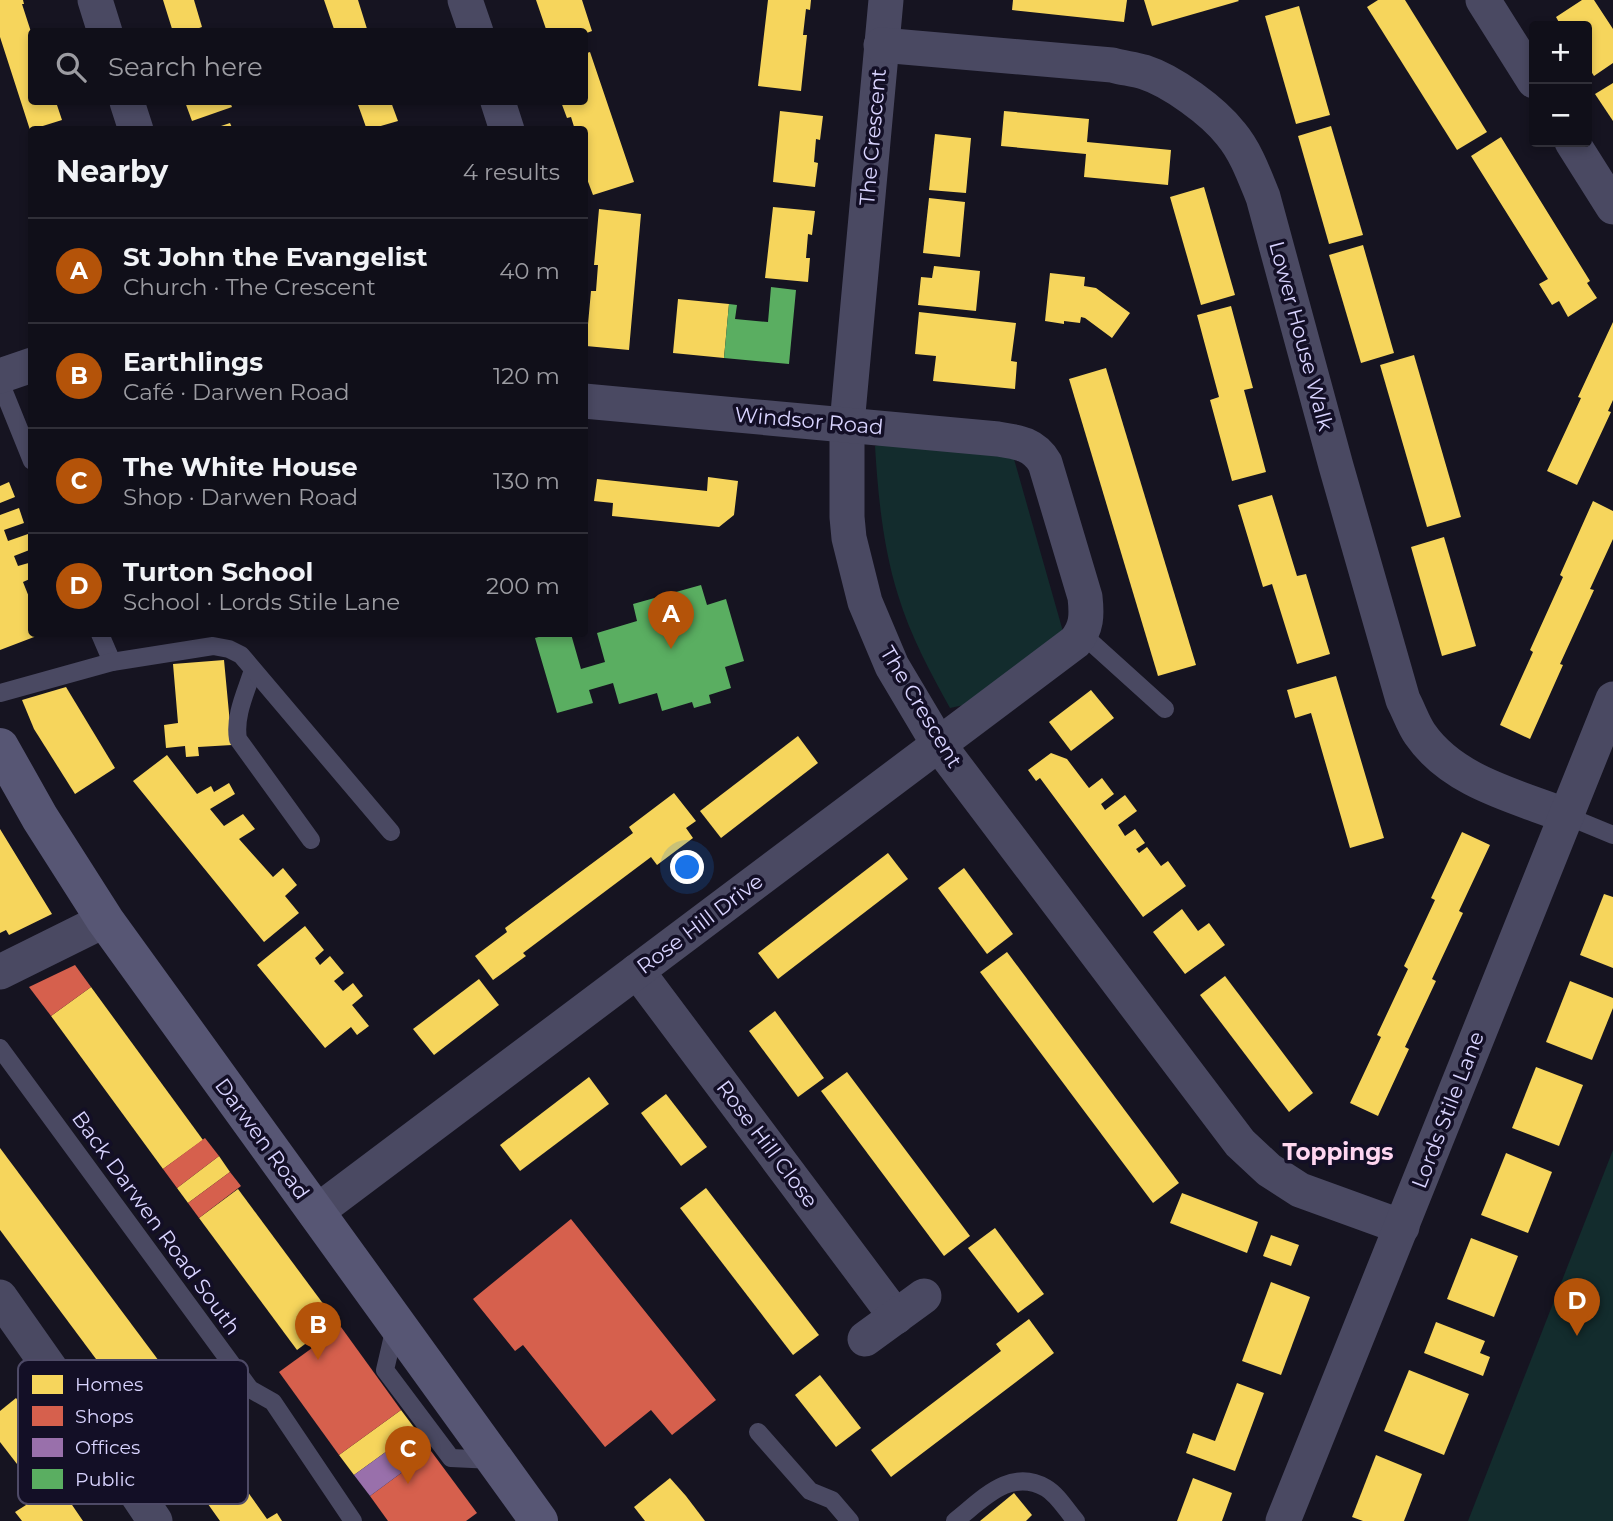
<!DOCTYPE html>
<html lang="en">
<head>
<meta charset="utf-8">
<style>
	body { margin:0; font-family:Montserrat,sans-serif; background:#1e1d26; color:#f1f3f6 }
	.controls { position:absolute; right:21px; top:21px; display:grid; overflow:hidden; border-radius:7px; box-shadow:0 4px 10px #0003 }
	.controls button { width:63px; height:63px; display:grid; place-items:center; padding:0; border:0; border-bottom:2px solid #302f38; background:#100f19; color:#f1f3f6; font:35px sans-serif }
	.you { position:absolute; left:688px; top:868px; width:24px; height:24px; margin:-18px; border:5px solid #fff; border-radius:50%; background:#1a73e8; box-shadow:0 0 0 10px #1a73e833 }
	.badge { display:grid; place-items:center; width:46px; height:46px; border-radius:50%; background:#b45309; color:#fff; font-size:23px; font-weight:700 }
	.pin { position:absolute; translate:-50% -58px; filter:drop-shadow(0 2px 4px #0008) }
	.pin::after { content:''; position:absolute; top:37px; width:24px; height:21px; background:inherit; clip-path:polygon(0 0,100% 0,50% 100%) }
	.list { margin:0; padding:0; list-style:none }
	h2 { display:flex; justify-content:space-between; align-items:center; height:91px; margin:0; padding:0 28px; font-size:30px }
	h2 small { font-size:23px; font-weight:400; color:#9c9ca2 }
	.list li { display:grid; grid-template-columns:46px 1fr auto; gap:21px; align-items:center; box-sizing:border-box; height:105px; padding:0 28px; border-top:2px solid #302f38 }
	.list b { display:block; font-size:26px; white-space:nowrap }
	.list p { margin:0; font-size:23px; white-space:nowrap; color:#9c9ca2 }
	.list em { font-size:23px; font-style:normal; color:#9c9ca2 }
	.icon { flex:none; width:38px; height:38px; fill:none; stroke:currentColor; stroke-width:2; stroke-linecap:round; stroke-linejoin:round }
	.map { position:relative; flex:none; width:1613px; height:1521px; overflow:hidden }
	.search { position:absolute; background:#100f19; box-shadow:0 4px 10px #0003; left:28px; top:28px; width:560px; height:77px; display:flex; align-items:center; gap:18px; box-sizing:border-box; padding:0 24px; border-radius:7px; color:#9c9ca2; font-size:26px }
	.panel { position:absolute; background:#100f19; box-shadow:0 4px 10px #0003; left:28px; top:126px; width:560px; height:511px; border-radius:7px }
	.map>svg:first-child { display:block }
	.green { fill:#132c2d }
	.homes { fill:#f6d55c }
	.shops { fill:#d6604d }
	.offices { fill:#9970ab }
	.public { fill:#5aae61 }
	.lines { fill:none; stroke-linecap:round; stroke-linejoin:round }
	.service { stroke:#4a4962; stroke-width:18 }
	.minor { stroke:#4a4962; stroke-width:35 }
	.secondary { stroke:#575674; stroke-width:38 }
	.labels { text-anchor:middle; stroke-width:7; stroke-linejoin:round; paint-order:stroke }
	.street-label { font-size:21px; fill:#d9d4ff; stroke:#130f26 }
	.neighbourhood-label { font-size:23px; font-weight:bold; fill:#ffd6f0; stroke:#130f26 }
	.key { fill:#130f26; stroke:#4e4a67; stroke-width:2 }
	.key-label { font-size:19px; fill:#d9d4ff }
</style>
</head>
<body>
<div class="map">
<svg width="1613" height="1521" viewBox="0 0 1613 1521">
	<rect width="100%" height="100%" fill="#161421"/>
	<g class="green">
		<path d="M894 441 1012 452 1064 635 964 705 950 708C930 672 910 635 898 595 883 547 878 496 875 446Z"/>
		<polygon points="1613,1150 1613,1521 1468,1521"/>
	</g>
	<g class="homes">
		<polygon points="0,0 23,0 24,4 22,4 32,35 32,102 56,102 62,120 30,130 0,37"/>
		<polygon points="163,0 194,0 202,27 188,32 173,32"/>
		<polygon points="324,0 358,0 368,32 335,32"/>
		<polygon points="536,0 582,0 592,31 584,34 584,32 547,32"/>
		<polygon points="768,0 811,0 810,10 806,9 803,35 807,35 801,91 758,86"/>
		<polygon points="1013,0 1127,0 1124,22 1012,10"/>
		<polygon points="1144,0 1238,0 1239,1 1152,26"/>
		<polygon points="1378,0 1405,0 1487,132 1457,150 1367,7"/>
		<polygon points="1582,0 1594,0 1613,29 1613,63 1594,76 1587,65 1587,26 1561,26 1556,17"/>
		<polygon points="1299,6 1330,115 1296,124 1265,16"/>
		<polygon points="590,52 634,182 593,195 584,171 584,130 575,130 571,117 567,118 561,102 584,102 584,54"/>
		<polygon points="1613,83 1613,121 1595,94"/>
		<polygon points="185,102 230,102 232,107 192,121"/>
		<polygon points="357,102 391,102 398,121 367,130"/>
		<polygon points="780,111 823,116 820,140 816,139 814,162 818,163 815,187 773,182"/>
		<polygon points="1004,111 1089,119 1087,142 1171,150 1168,185 1084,177 1086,154 1001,146"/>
		<polygon points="230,123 233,130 212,130 212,129"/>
		<polygon points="1331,126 1363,235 1329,244 1298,136"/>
		<polygon points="935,134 971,138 966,193 929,190"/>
		<polygon points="1501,137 1590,281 1587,283 1597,298 1568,317 1559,301 1552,305 1539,284 1548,279 1471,156"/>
		<polygon points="1204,187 1235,295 1201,305 1170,197"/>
		<polygon points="929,198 965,202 960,257 923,253"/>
		<polygon points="773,207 815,211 812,235 808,234 806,258 810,258 808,282 765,278"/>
		<polygon points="599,209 641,214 629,350 586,346 591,291 596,291 598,265 594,265"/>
		<polygon points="1363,245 1394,353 1361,363 1329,255"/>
		<polygon points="934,266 980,271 976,311 918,305 921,277 932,278"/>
		<polygon points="1050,273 1085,277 1084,286 1096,288 1130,313 1112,338 1085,318 1081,317 1080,323 1064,321 1064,324 1045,321"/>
		<polygon points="678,299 729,304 724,358 673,353"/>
		<polygon points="1231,306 1253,388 1244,390 1266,472 1232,481 1210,400 1219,397 1197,315"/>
		<polygon points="919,312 1016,323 1011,361 1017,362 1015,389 933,381 936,356 915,354"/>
		<polygon points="1613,322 1613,400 1608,411 1611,412 1577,485 1547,471 1581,398 1578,397"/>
		<polygon points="1414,355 1461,517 1427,527 1380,365"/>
		<polygon points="1106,368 1196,665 1158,676 1069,379"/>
		<polygon points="708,477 738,481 734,515 719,527 612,516 613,503 594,501 597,479 707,491"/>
		<polygon points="9,482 15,497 0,503 0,486"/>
		<polygon points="1272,495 1297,576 1306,574 1330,654 1297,664 1272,584 1263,587 1238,505"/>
		<polygon points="1593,501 1613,511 1613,539 1590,589 1594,590 1560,664 1563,665 1530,739 1500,725 1533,652 1530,650 1563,577 1560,575"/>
		<polygon points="19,508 24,523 4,530 8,541 28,534 32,543 32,549 14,556 18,566 32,562 32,578 23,582 29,597 32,596 32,634 42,634 0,650 0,515"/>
		<polygon points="1444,537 1476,646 1442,656 1411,547"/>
		<polygon points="224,660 232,745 198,747 199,756 186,757 185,746 166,748 164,725 178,723 173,664"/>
		<polygon points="1336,676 1384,838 1350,848 1311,713 1295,718 1287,690"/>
		<polygon points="66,687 115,768 75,794 34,729 22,700"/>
		<polygon points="1091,690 1114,718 1071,751 1049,722"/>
		<polygon points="798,736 818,763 721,838 700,811"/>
		<polygon points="1051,753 1067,759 1089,788 1102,778 1114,794 1101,804 1105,810 1125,795 1137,811 1118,825 1125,836 1135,829 1145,843 1136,849 1139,853 1147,847 1161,866 1168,861 1186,886 1143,917 1040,778 1036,781 1028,770"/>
		<polygon points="167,755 197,794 211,786 214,792 229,783 235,794 210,809 224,826 243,814 255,829 239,839 273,877 283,868 297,885 285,896 299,913 264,942 133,781"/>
		<polygon points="674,793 696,821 686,828 693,838 657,865 651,857 523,953 526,956 493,980 475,956 507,932 505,928 633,833 629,827"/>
		<polygon points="0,829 52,914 9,935 6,930 0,933"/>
		<polygon points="1462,832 1490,845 1459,911 1463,913 1432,979 1436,981 1405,1047 1409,1049 1378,1116 1350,1103 1381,1037 1377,1035 1408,969 1404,966 1435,900 1431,898"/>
		<polygon points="888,853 908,879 778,979 758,953"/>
		<polygon points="964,868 1013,934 987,954 938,888"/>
		<polygon points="1604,894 1613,897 1613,968 1580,955"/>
		<polygon points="1182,909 1198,931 1209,923 1225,945 1185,974 1153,932"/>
		<polygon points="305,926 324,950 315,958 320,965 330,956 344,973 334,981 343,991 353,983 363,996 352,1005 369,1026 357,1035 351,1027 325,1048 257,965"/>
		<polygon points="1007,952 1179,1183 1153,1203 980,972"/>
		<polygon points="1225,976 1313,1093 1289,1112 1200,995"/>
		<polygon points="479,979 499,1005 434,1055 413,1029"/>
		<polygon points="1570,981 1613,998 1613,1008 1592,1060 1546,1042"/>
		<polygon points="91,987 203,1140 163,1169 51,1016"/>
		<polygon points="775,1011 824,1078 798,1097 749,1031"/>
		<polygon points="1536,1067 1583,1085 1559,1146 1512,1128"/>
		<polygon points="847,1072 970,1236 944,1256 821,1091"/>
		<polygon points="589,1077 609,1104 520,1171 500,1145"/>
		<polygon points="666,1094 707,1147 681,1166 641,1113"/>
		<polygon points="0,1148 200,1416 160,1445 0,1230"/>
		<polygon points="1506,1153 1552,1172 1528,1233 1481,1215"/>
		<polygon points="219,1156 230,1172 188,1203 177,1188"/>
		<polygon points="706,1188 819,1335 793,1355 680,1208"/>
		<polygon points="238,1189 336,1321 297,1350 199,1218"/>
		<polygon points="1182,1193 1258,1222 1247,1253 1170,1223"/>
		<polygon points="995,1228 1044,1294 1018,1313 968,1248"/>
		<polygon points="1271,1235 1299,1245 1291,1266 1263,1256"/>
		<polygon points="1471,1238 1518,1256 1494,1317 1447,1299"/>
		<polygon points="1271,1282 1310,1297 1281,1375 1242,1361"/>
		<polygon points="1029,1319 1054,1353 891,1477 871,1450 1001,1351 996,1344"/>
		<polygon points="1436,1322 1485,1341 1480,1353 1490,1357 1483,1376 1424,1353"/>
		<polygon points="1409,1370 1469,1394 1444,1455 1384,1431"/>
		<polygon points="820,1375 861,1428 836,1447 795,1395"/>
		<polygon points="1237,1383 1264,1393 1235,1471 1186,1453 1193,1433 1215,1441"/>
		<polygon points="16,1398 48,1441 17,1464 0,1442 0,1411"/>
		<polygon points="401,1410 416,1430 354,1475 339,1455"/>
		<polygon points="203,1429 267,1519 277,1513 282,1521 220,1521 171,1452"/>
		<polygon points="1376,1455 1422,1474 1404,1521 1363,1521 1352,1517"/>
		<polygon points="51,1473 68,1499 83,1521 22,1521 15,1512 26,1505 19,1494"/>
		<polygon points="670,1478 686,1496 705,1521 645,1521 634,1507"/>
		<polygon points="1193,1478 1232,1493 1222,1521 1177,1521"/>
		<polygon points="1014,1493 1032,1515 1026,1521 980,1521"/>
	</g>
	<g class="shops">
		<polygon points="75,965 91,987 51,1016 29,987"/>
		<polygon points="205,1138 219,1156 177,1188 163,1169"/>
		<polygon points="230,1172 241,1186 199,1218 188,1203"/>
		<polygon points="571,1219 716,1400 672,1435 651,1410 605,1447 523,1345 515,1351 473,1299"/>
		<polygon points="341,1327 401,1410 339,1455 279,1372"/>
		<polygon points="431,1451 477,1513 466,1521 388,1521 370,1496"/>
	</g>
	<polygon class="offices" points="416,1430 431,1451 370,1496 354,1475"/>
	<g class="public">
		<polygon points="771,287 796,290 789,364 724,358 729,304 737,305 735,319 768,322"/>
		<polygon points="701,585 707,605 726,599 744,661 725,667 731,688 709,695 711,703 694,708 692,702 662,711 657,693 619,704 613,683 589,690 593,703 557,713 535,638 549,634 571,634 581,669 605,662 597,633 637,621 633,604"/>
	</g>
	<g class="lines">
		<g class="service">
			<polyline points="0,382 32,461"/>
			<polyline points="100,634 112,662"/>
			<polyline points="1082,634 1165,709"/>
			<path d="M253 670C246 692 234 716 238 739L311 840"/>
			<polyline points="0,693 112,662 213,646 229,649 241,655 391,832"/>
			<polyline points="1567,816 1613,835"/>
			<polyline points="0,1048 250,1389 273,1402 353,1521"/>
			<polyline points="395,1327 385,1370 451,1458 493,1460"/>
			<polyline points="758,1432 810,1491 832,1500 850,1521"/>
			<path d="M955 1521C982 1500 1010 1467 1046 1488 1058 1495 1067 1511 1076 1521"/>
		</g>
		<g class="minor">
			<polyline points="95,0 105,32"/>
			<polyline points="465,0 476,32"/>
			<polyline points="886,0 847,424 847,517 849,538 865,602 892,666 939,745 1240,1143 1269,1170 1300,1190 1402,1227"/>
			<polyline points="1483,0 1534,81"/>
			<path d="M881 45 1112 65C1123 68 1134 69 1144 72 1172 81 1213 111 1231 134 1246 152 1254 175 1263 197L1336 466 1403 700C1409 711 1413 724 1420 734 1453 782 1516 796 1567 816"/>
			<polyline points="127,102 136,130"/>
			<polyline points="498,102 507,130"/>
			<polyline points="1572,142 1613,207"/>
			<polyline points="0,376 32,365"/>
			<polyline points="637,971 896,1317"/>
			<polyline points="0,972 105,920"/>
			<path d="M315 1213 1075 642C1087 628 1087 615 1085 597L1045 463C1034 444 1018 442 998 439L584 401"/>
			<polyline points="0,1297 104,1445 155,1521"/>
			<polyline points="865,1339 924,1296"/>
			<polyline points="1283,1521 1613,699"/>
		</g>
		<polyline class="secondary" points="0,747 40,818 105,920 539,1521"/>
	</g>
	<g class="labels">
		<g class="street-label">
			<text transform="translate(873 137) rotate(-85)" y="7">The Crescent</text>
			<text transform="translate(1301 336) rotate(75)" y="7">Lower House Walk</text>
			<text transform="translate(809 421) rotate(5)" y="7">Windsor Road</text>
			<text transform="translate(921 707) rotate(59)" y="7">The Crescent</text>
			<text transform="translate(700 924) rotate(-37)" y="7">Rose Hill Drive</text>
			<text transform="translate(1448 1110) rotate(-69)" y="7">Lords Stile Lane</text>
			<text transform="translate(262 1139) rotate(54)" y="7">Darwen Road</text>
			<text transform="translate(767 1144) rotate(53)" y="7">Rose Hill Close</text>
			<text transform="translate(156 1223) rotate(54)" y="7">Back Darwen Road South</text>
		</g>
		<g class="neighbourhood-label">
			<text x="1338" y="1160">Toppings</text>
		</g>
	</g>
	<rect x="18" y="1360" width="230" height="144" rx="10" class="key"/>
	<rect x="32" y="1375" width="31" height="19" fill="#f6d55c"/>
	<rect x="32" y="1406" width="31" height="20" fill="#d6604d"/>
	<rect x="32" y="1438" width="31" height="19" fill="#9970ab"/>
	<rect x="32" y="1469" width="31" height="20" fill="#5aae61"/>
	<g class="key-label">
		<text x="75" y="1391">Homes</text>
		<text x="75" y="1423">Shops</text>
		<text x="75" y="1454">Offices</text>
		<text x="75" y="1486">Public</text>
	</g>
</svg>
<div class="controls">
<button>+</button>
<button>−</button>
</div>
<div class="you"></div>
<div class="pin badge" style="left:671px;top:649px">A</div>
<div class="pin badge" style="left:318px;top:1360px">B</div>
<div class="pin badge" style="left:408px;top:1484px">C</div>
<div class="pin badge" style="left:1577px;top:1336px">D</div>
<div class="search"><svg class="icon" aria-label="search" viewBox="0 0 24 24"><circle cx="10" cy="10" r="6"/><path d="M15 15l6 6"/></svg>Search here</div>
<section class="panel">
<h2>Nearby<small>4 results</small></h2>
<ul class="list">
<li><span class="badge">A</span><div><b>St John the Evangelist</b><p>Church · The Crescent</p></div><em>40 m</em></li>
<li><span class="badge">B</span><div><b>Earthlings</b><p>Café · Darwen Road</p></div><em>120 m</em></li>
<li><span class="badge">C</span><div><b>The White House</b><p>Shop · Darwen Road</p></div><em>130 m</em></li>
<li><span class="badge">D</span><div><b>Turton School</b><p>School · Lords Stile Lane</p></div><em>200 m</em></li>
</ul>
</section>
</div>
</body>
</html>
